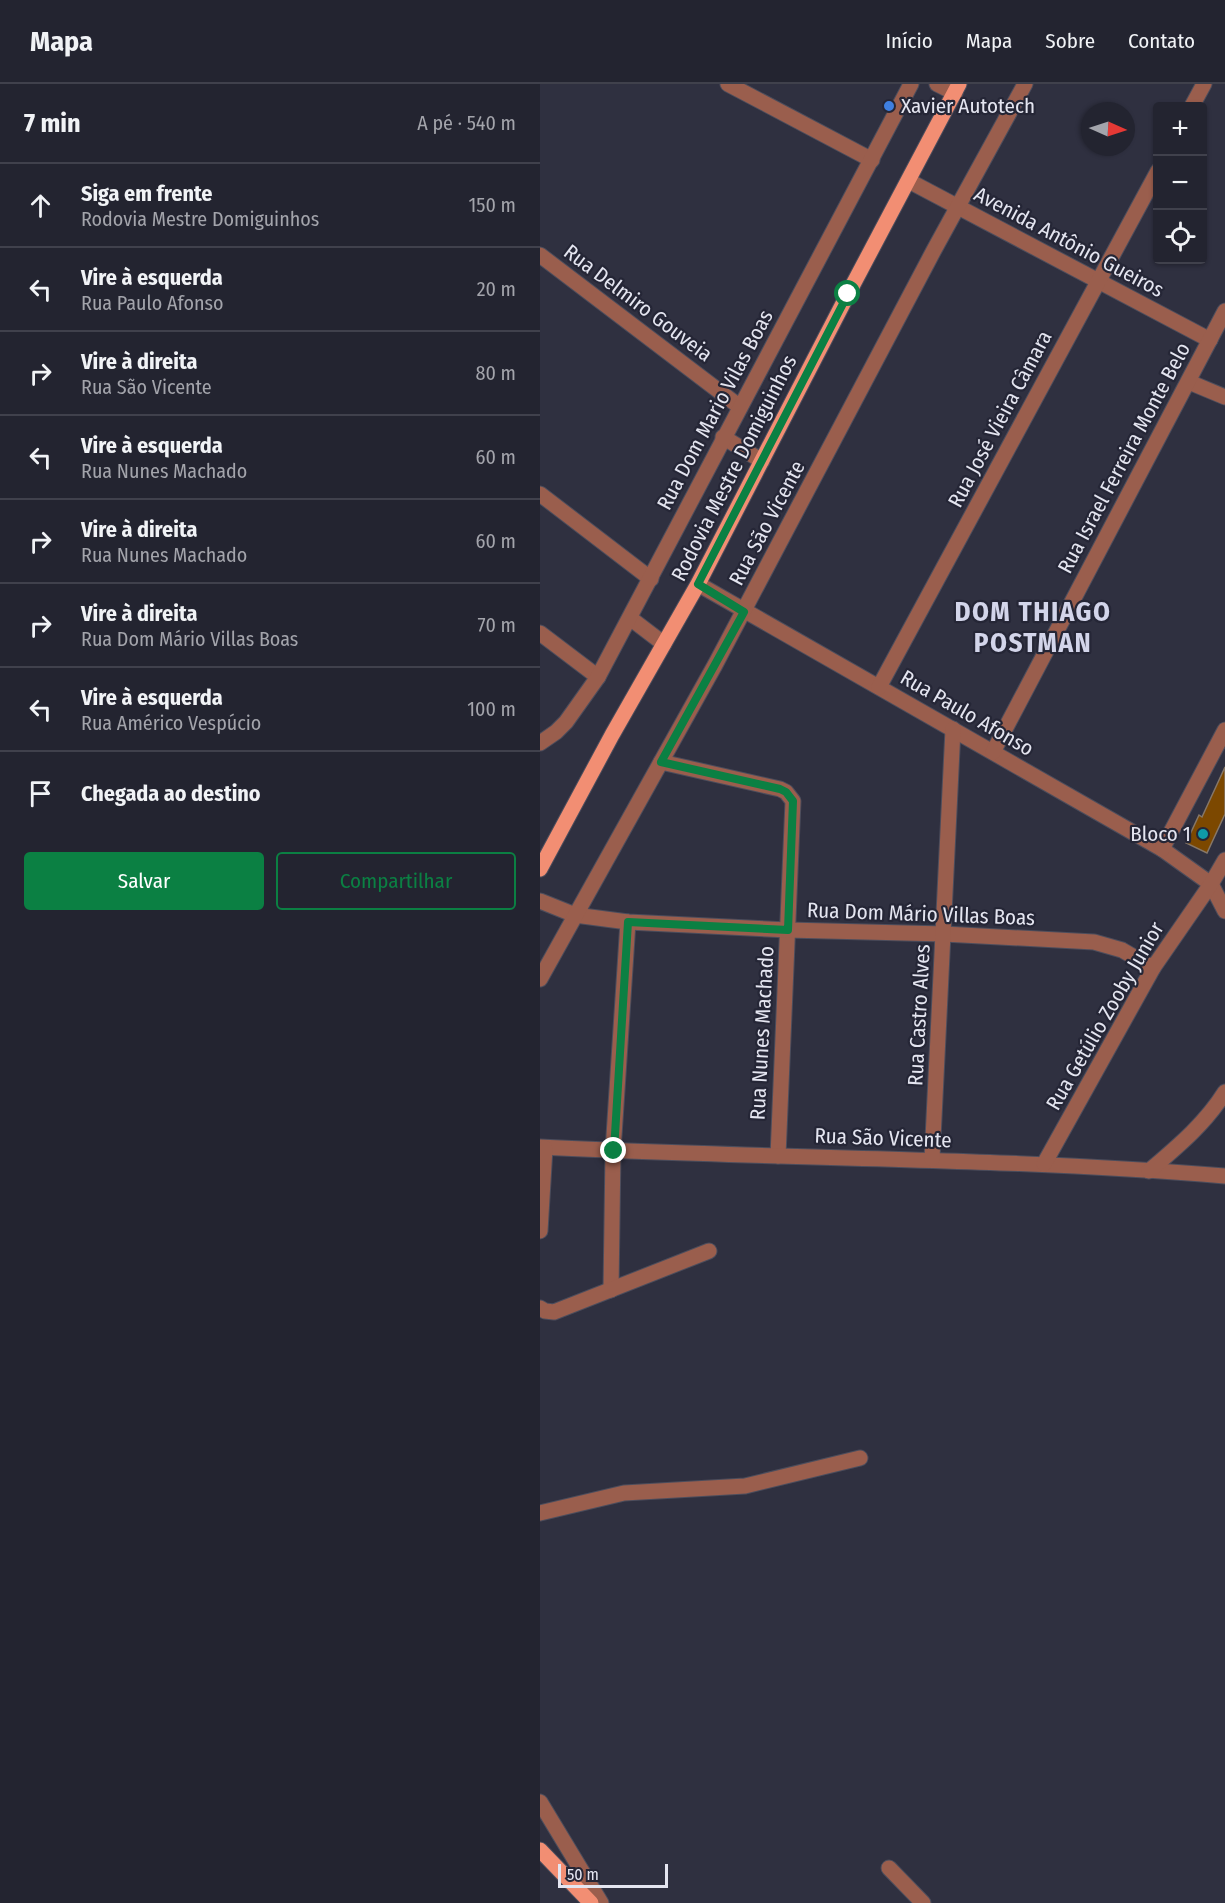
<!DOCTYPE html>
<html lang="pt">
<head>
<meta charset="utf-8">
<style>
	body { margin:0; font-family:"Fira Sans Condensed",sans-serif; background:#2b2c38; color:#f1f3f6 }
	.controls { position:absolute; right:18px; top:18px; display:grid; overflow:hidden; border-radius:6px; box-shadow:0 2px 4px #0004 }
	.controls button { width:54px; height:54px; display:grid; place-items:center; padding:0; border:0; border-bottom:2px solid #40414c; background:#232430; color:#f1f3f6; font:30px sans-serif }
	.compass { position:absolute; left:541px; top:18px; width:54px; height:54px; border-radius:50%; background:#232430; box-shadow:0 2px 4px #0004; rotate:93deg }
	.scale { position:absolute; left:18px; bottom:15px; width:110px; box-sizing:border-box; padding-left:6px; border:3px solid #e4e5f0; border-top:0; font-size:16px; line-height:21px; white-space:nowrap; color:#e4e5f0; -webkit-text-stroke:4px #252636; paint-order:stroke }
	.stop { position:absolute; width:18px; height:18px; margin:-14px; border:4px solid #0b8043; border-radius:50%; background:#fff }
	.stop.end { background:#0b8043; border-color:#fff; box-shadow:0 2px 6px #0008 }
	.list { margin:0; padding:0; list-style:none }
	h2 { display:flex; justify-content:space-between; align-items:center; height:78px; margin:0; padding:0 24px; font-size:26px }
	h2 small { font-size:20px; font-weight:400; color:#a3a4ab }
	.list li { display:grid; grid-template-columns:39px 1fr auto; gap:18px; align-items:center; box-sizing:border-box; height:84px; padding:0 24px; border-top:2px solid #40414c }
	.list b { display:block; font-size:22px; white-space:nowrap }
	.list p { margin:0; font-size:20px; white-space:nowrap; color:#a3a4ab }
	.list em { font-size:20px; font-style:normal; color:#a3a4ab }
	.actions { display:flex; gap:12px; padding:18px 24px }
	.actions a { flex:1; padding:14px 0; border:2px solid #0b8043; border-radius:6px; text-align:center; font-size:21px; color:#0b8043 }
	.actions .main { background:#0b8043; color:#fff }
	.icon { flex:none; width:33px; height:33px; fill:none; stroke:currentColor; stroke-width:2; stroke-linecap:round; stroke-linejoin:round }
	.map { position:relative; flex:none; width:685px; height:1819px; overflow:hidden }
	header { display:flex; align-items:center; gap:36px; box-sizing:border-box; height:84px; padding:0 30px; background:#232430; border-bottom:2px solid #40414c }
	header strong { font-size:28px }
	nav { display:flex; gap:33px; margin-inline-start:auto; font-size:21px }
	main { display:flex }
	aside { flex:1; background:#232430 }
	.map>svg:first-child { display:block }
	.building { fill:#7c4800; stroke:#867768; stroke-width:1.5 }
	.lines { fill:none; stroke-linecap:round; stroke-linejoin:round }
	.minor-casing { stroke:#4c4d5c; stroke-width:17 }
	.major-casing { stroke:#4c4d5c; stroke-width:17 }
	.minor { stroke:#9a5e4d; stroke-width:15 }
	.major { stroke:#f28e73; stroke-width:15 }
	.route { stroke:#0b8043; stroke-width:8 }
	.shop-dot { fill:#3f7fe0; stroke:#252636; stroke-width:2 }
	.culture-dot { fill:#0f9aa8; stroke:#252636; stroke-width:2 }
	.labels { text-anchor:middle; stroke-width:4.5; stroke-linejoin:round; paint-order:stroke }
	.poi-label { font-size:21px; fill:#e4e5f0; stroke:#252636; text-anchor:start }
	.street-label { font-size:21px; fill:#e4e5f0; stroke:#252636 }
	.district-label { font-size:27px; font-weight:bold; letter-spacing:1.5px; fill:#d3d5ea; stroke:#252636 }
</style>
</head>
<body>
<header>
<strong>Mapa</strong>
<nav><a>Início</a><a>Mapa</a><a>Sobre</a><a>Contato</a></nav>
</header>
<main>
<aside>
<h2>7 min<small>A pé · 540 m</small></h2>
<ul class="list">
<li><svg class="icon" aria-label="ahead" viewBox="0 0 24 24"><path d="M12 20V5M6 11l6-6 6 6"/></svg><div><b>Siga em frente</b><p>Rodovia Mestre Domiguinhos</p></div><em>150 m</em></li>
<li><svg class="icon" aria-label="left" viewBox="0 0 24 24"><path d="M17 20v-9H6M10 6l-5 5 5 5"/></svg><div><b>Vire à esquerda</b><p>Rua Paulo Afonso</p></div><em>20 m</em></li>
<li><svg class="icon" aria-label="right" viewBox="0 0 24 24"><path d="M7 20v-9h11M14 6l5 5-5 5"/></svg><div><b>Vire à direita</b><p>Rua São Vicente</p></div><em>80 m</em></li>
<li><svg class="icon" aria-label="left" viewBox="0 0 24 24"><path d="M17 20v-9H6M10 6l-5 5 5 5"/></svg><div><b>Vire à esquerda</b><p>Rua Nunes Machado</p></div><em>60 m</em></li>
<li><svg class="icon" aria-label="right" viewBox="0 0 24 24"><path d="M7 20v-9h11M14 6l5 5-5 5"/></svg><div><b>Vire à direita</b><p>Rua Nunes Machado</p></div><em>60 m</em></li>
<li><svg class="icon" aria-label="right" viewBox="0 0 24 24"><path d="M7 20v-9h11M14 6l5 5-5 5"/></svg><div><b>Vire à direita</b><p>Rua Dom Mário Villas Boas</p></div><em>70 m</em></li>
<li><svg class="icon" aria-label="left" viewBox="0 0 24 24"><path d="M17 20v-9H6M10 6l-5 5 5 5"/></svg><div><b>Vire à esquerda</b><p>Rua Américo Vespúcio</p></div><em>100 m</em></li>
<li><svg class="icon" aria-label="arrive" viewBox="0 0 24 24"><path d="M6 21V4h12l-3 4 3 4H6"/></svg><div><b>Chegada ao destino</b></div></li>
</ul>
<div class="actions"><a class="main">Salvar</a><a>Compartilhar</a></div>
</aside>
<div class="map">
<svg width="685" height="1819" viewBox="0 0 685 1819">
	<rect width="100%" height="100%" fill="#2f3040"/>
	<polygon class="building" points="685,683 685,730 667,769 646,759 659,731 662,733"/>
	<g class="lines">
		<g class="minor-casing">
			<g id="minor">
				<polyline points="188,0 332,76"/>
				<polyline points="397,0 415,9"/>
				<polyline points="652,22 664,0"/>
				<polyline points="369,97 670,256"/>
				<polyline points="0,171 200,323"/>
				<polyline points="649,298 685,313"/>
				<polyline points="183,353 222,377"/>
				<polyline points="0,410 111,495"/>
				<polyline points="158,500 622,765 671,800 685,827"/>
				<polyline points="90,534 124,560"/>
				<polyline points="0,549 58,593"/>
				<polyline points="339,603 618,87"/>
				<polyline points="0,659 16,648 26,638 58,593 371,0"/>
				<polyline points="453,668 685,227"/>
				<polyline points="121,678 240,705 246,708 253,717 238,1072"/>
				<polyline points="622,765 685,646"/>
				<polyline points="0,817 35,831 88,838 248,846 404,850 554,858 582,866 613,884"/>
				<polyline points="0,895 175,581 394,166 485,0"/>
				<path d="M0 1063C228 1075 457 1073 685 1092"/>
				<polyline points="392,1075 413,645"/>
				<polyline points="504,1080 613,884 671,800 685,776"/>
				<path d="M609 1087C637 1063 665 1040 685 1008"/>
				<polyline points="0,1147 5,1064"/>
				<polyline points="71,1206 73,1067 88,838"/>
				<polyline points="0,1224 5,1227 14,1228 169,1167"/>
				<polyline points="0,1429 84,1409 205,1402 320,1374"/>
				<polyline points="0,1718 61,1819"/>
				<polyline points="349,1784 383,1819"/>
			</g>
		</g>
		<g class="major-casing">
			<g id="major">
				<polyline points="0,785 72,651 158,500 308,210 419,0"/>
				<polyline points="0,1766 51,1819"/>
			</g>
		</g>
		<use href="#minor" class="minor"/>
		<use href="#major" class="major"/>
	</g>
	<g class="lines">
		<polyline class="route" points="74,1067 88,838 248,846 253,717 246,708 240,705 121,678 204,528 158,500 308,210"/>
	</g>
	<circle class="shop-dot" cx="349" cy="22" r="6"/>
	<circle class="culture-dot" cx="663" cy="750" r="6"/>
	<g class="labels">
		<g class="poi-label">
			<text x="361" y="29">Xavier Autotech</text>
			<text x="651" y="757" text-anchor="end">Bloco 1</text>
		</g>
		<g class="street-label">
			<text transform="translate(529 158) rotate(28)" y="7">Avenida Antônio Gueiros</text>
			<text transform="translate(98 219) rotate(37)" y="7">Rua Delmiro Gouveia</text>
			<text transform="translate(175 326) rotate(-62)" y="7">Rua Dom Mario Vilas Boas</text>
			<text transform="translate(460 335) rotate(-62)" y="7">Rua José Vieira Câmara</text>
			<text transform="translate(584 374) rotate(-62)" y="7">Rua Israel Ferreira Monte Belo</text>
			<text transform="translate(194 384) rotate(-63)" y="7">Rodovia Mestre Domiguinhos</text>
			<text transform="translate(227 439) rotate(-62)" y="7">Rua São Vicente</text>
			<text transform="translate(427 629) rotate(30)" y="7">Rua Paulo Afonso</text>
			<text transform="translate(381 830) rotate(2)" y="7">Rua Dom Mário Villas Boas</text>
			<text transform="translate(379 931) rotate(-87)" y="7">Rua Castro Alves</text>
			<text transform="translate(565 932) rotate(-60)" y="7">Rua Getúlio Zooby Junior</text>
			<text transform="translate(222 949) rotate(-87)" y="7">Rua Nunes Machado</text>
			<text transform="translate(343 1054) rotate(2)" y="7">Rua São Vicente</text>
		</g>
		<g class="district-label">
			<text x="493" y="537">DOM THIAGO<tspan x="493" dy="31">POSTMAN</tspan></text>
		</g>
	</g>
</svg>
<div class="controls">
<button>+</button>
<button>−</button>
<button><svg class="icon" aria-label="locate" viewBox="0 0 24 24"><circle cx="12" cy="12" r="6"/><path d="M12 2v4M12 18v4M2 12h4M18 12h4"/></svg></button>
</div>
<svg class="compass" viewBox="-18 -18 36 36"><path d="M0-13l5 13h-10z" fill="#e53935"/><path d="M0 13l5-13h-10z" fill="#a3a4ab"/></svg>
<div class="scale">50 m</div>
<div class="stop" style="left:308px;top:210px"></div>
<div class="stop end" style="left:74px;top:1067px"></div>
</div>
</main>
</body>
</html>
